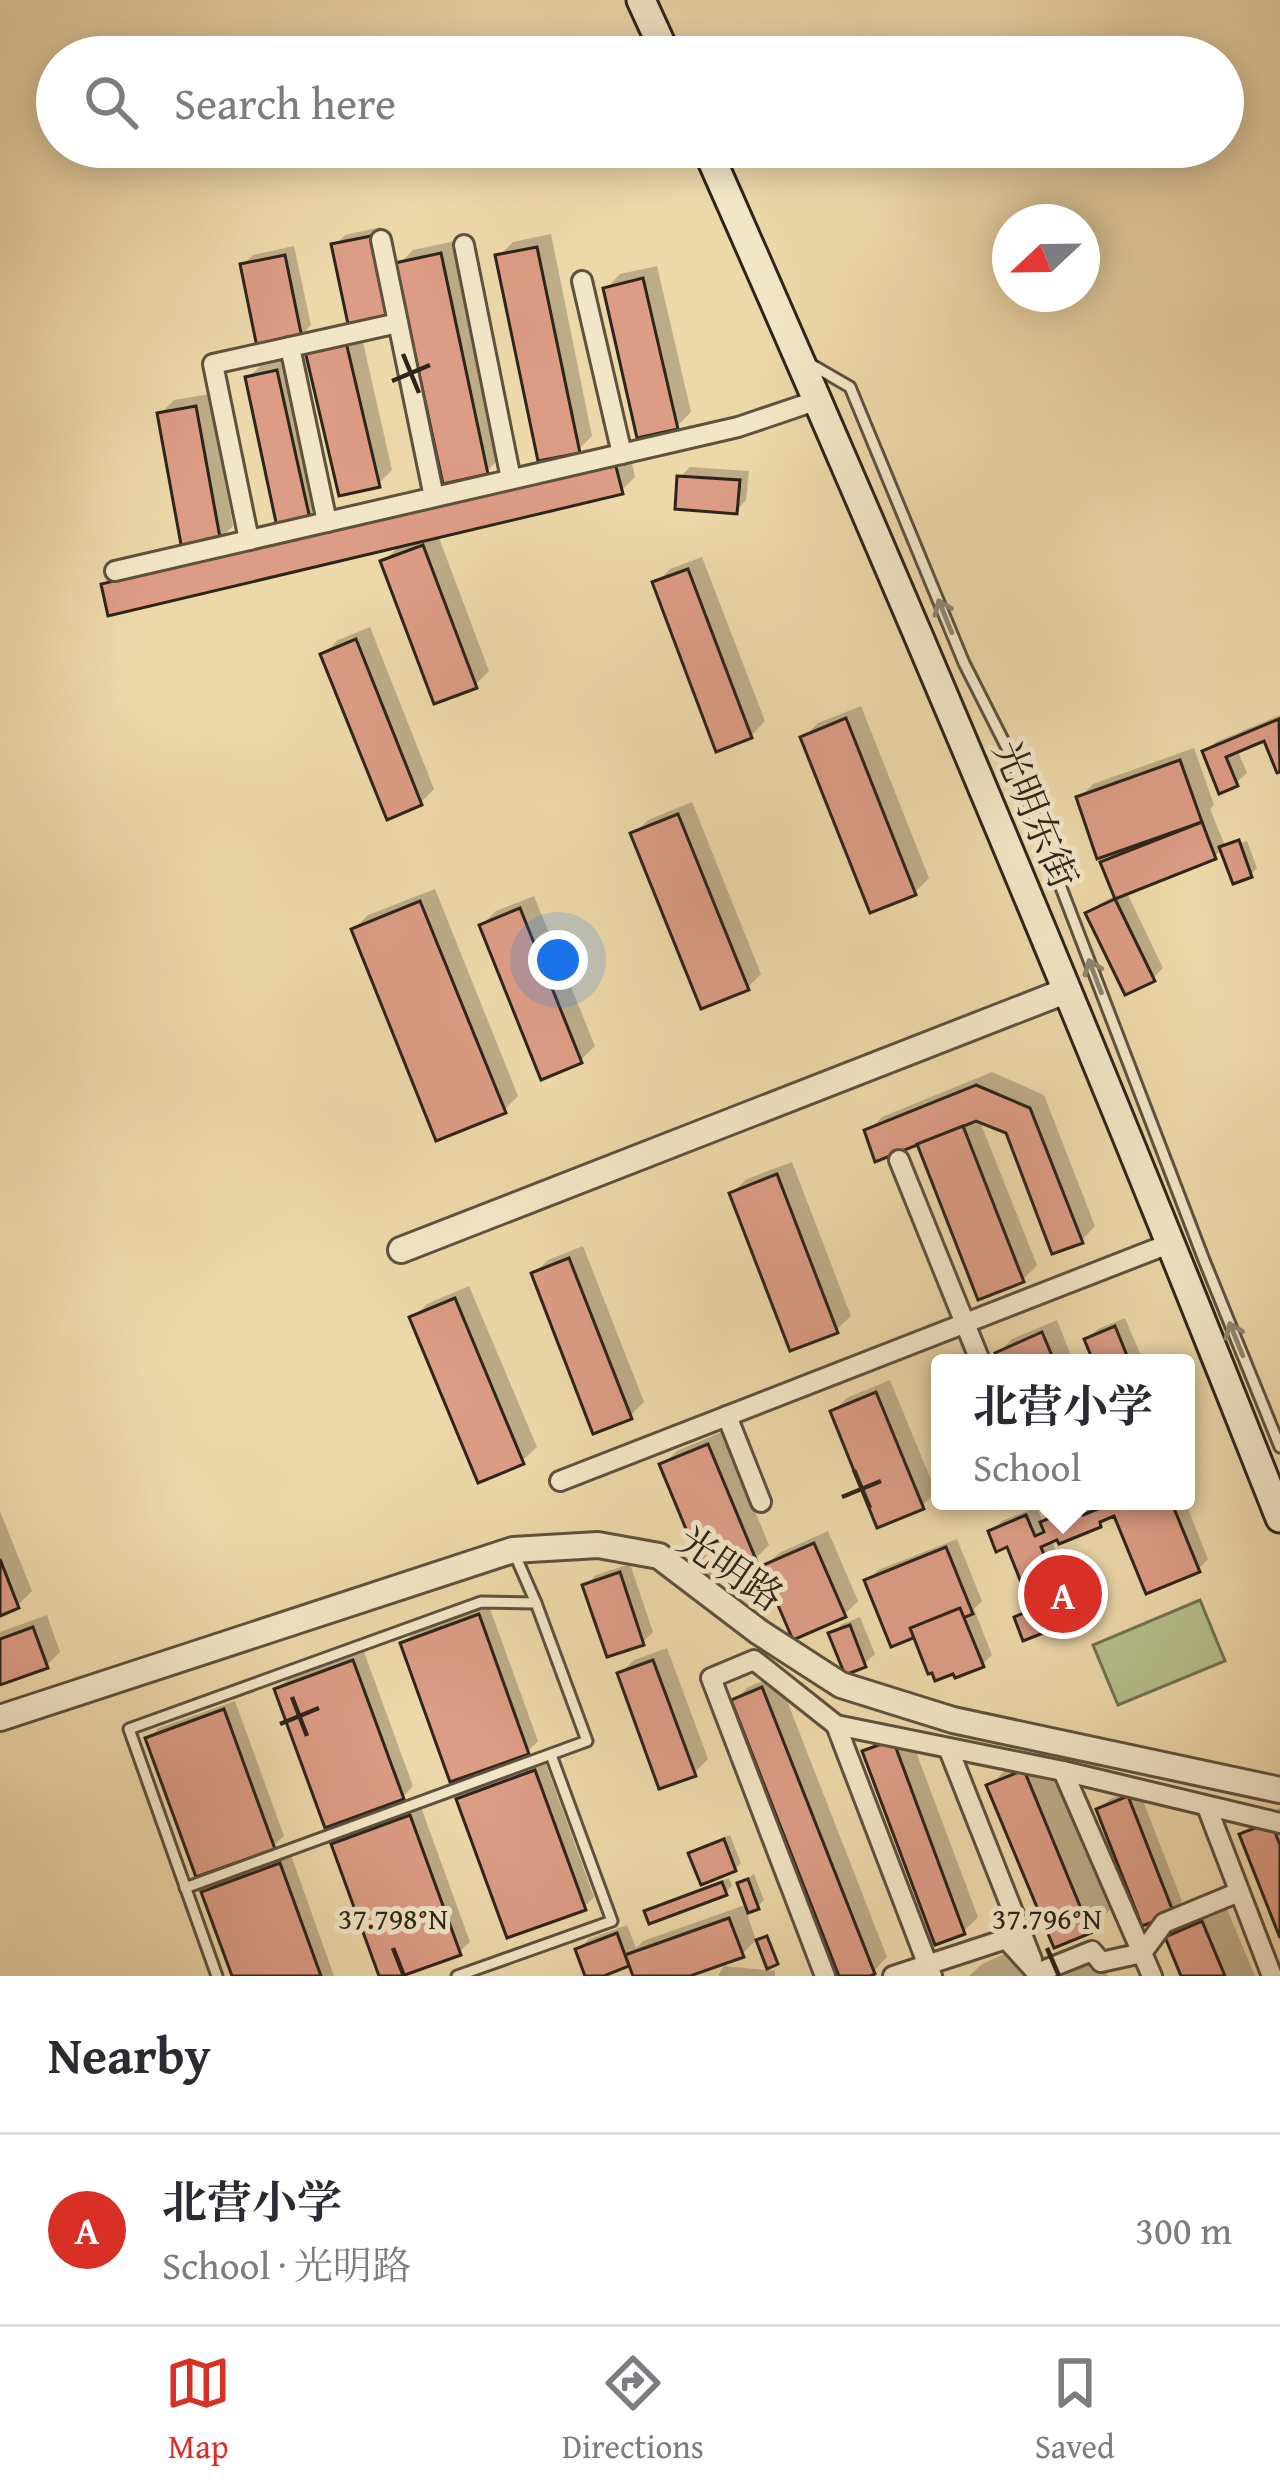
<!DOCTYPE html>
<html lang="en">
<head>
<meta charset="utf-8">
<style>
	body { margin:0; font-family:"Gentium Book Plus","Noto Serif SC",serif; background:#f7f7f7; color:#2b2b33 }
	.compass { position:absolute; left:992px; top:204px; width:108px; height:108px; border-radius:50%; background:#fff; box-shadow:0 6px 30px #0003; rotate:248deg }
	.you { position:absolute; left:558px; top:960px; width:42px; height:42px; margin:-30px; border:9px solid #fff; border-radius:50%; background:#1a73e8; box-shadow:0 0 0 18px #1a73e833 }
	.badge { display:grid; place-items:center; width:78px; height:78px; border-radius:50%; background:#d93025; color:#fff; font-size:39px; font-weight:700 }
	.pin { position:absolute; translate:-50% -50%; border:6px solid #fff; box-shadow:0 3px 12px #0006 }
	.popup { position:absolute; left:931px; top:1354px; width:264px; height:156px; box-sizing:border-box; display:grid; place-content:center; border-radius:12px; background:#fff; filter:drop-shadow(0 3px 9px #0005); font-size:39px; white-space:nowrap; color:#7c7c81 }
	.popup b { font-size:45px; color:#2b2b33 }
	.popup::after { content:''; position:absolute; left:50%; top:100%; margin-left:-24px; border:24px solid transparent; border-top-color:#fff }
	.list { margin:0; padding:0; list-style:none }
	h2 { display:flex; justify-content:space-between; align-items:center; height:156px; margin:0; padding:0 48px; font-size:51px }
	h2 small { font-size:39px; font-weight:400; color:#7c7c81 }
	.list li { display:grid; grid-template-columns:78px 1fr auto; gap:36px; align-items:center; box-sizing:border-box; height:192px; padding:0 48px; border-top:3px solid #e1e1e2 }
	.list b { display:block; font-size:45px; white-space:nowrap }
	.list p { margin:0; font-size:39px; white-space:nowrap; color:#7c7c81 }
	.list em { font-size:39px; font-style:normal; color:#7c7c81 }
	.icon { flex:none; width:66px; height:66px; fill:none; stroke:currentColor; stroke-width:2; stroke-linecap:round; stroke-linejoin:round }
	.map { position:relative; flex:none; width:1280px; height:1976px; overflow:hidden }
	.search { position:absolute; background:#fff; box-shadow:0 6px 30px #0003; left:36px; right:36px; top:36px; height:132px; display:flex; align-items:center; gap:30px; box-sizing:border-box; padding:0 42px; border-radius:66px; color:#7c7c81; font-size:45px }
	.sheet { height:348px; background:#fff }
	nav { display:flex; justify-content:space-around; align-items:center; box-sizing:border-box; height:168px; border-top:3px solid #e1e1e2; background:#fff; font-size:33px; color:#7c7c81 }
	nav a { display:grid; justify-items:center; gap:6px }
	nav .on { color:#d93025 }
	.map>svg:first-child { display:block }
	.green { fill:#b5bf8b; stroke:#727252; stroke-width:3 }
	.shadow { fill:#0003 }
	.building { fill:#dd9c85; stroke:#2e241a; stroke-width:3 }
	.lines { fill:none; stroke-linecap:round; stroke-linejoin:round }
	.service-casing { stroke:#5e513e; stroke-width:15 }
	.minor-casing { stroke:#5e513e; stroke-width:24 }
	.tertiary-casing { stroke:#5e513e; stroke-width:30 }
	.secondary-casing { stroke:#2e241a; stroke-width:33 }
	.service { stroke:#f3e6c8; stroke-width:9 }
	.minor { stroke:#f3e6c8; stroke-width:18 }
	.tertiary { stroke:#f3e6c8; stroke-width:24 }
	.secondary { stroke:#f3e6c8; stroke-width:27 }
	.oneway { stroke:#908571 }
	.ticks { fill:none; stroke:#2e241a; stroke-width:4.5 }
	.labels { text-anchor:middle; stroke-width:10; stroke-linejoin:round; paint-order:stroke }
	.street-label { font-size:39px; fill:#2e241a; stroke:#f3e6c8 }
	.ticks-label { font-size:30px; text-anchor:middle; fill:#2e241a; stroke:#f3e6c8; stroke-width:10; stroke-linejoin:round; paint-order:stroke }
</style>
</head>
<body>
<div class="map">
<svg width="1280" height="1976" viewBox="0 0 1280 1976">
	<rect width="100%" height="100%" fill="#edd8aa"/>
	<filter id="stains"><feTurbulence type="fractalNoise" baseFrequency=".00167" numOctaves="4"/><feColorMatrix values="0 0 0 0 .2 0 0 0 0 .09 0 0 0 0 .02 0 0 0 .5 -.17"/></filter>
	<radialGradient id="worn" r=".72"><stop offset=".6" stop-color="#630" stop-opacity="0"/><stop offset="1" stop-color="#630" stop-opacity=".3"/></radialGradient>
	<polygon class="green" points="1200,1600 1225,1661 1118,1705 1093,1645"/>
	<g class="shadow">
		<polygon points="381,227 397,303 335,245 345,235"/>
		<polygon points="551,234 592,436 578,450 499,256 513,242"/>
		<polygon points="455,241 501,457 487,471 399,264 413,250"/>
		<polygon points="294,246 311,325 301,335 243,265 253,255"/>
		<polygon points="657,266 691,412 677,426 606,289 620,274"/>
		<polygon points="360,329 392,470 378,484 308,352"/>
		<polygon points="291,358 322,502 308,517 248,378 262,364"/>
		<polygon points="209,394 233,526 219,540 160,414 174,400"/>
		<polygon points="629,450 635,477 621,491 438,535 489,671 475,685 383,562 402,543 104,585 118,571"/>
		<polygon points="690,467 749,471 746,500 736,511 680,477"/>
		<polygon points="702,557 765,721 751,736 656,583 670,569"/>
		<polygon points="370,627 434,789 420,803 324,654 338,640"/>
		<polygon points="861,706 929,878 915,892 804,737 818,723"/>
		<polygon points="1280,715 1280,768 1265,737 1237,749 1247,773 1236,783 1205,752 1216,742"/>
		<polygon points="1194,748 1214,805 1210,809 1226,848 1247,841 1257,868 1251,874 1223,848 1215,856 1126,891 1163,968 1153,978 1089,914 1099,904 1117,895 1104,863 1118,848 1079,798 1093,784"/>
		<polygon points="692,802 761,974 747,988 634,834 648,820"/>
		<polygon points="435,889 518,1096 504,1110 354,929 368,915"/>
		<polygon points="534,896 595,1046 580,1061 482,925 496,911"/>
		<polygon points="992,1072 1044,1095 1095,1226 1081,1241 1009,1131 979,1119 1037,1265 1023,1280 918,1141 868,1131 882,1117"/>
		<polygon points="792,1162 851,1316 836,1330 732,1193 747,1179"/>
		<polygon points="583,1246 644,1402 630,1416 534,1274 548,1260"/>
		<polygon points="469,1286 537,1447 522,1461 413,1318 427,1304"/>
		<polygon points="1125,1318 1144,1363 1098,1363 1088,1339 1098,1329"/>
		<polygon points="1057,1320 1074,1363 1002,1363 998,1353 1012,1339"/>
		<polygon points="890,1380 936,1492 922,1506 833,1412 847,1398"/>
		<polygon points="722,1432 769,1545 755,1559 663,1465 677,1451"/>
		<polygon points="1081,1501 1091,1501 1094,1507 1107,1501 1185,1501 1208,1559 1198,1570 1116,1512 1100,1524 1051,1539 1080,1609 1069,1619 1017,1618 1034,1605 1009,1543 991,1532 1002,1521 1037,1507 1043,1523 1054,1512"/>
		<polygon points="0,1511 32,1591 18,1605 0,1612"/>
		<polygon points="828,1531 858,1601 844,1615 764,1567 779,1553"/>
		<polygon points="957,1539 982,1601 974,1609 992,1655 982,1665 916,1634 868,1580 878,1570"/>
		<polygon points="630,1564 653,1632 643,1642 586,1585 596,1575"/>
		<polygon points="489,1606 538,1741 528,1751 403,1644 413,1633"/>
		<polygon points="47,1615 60,1652 46,1666 0,1682 0,1632"/>
		<polygon points="860,1617 875,1654 864,1664 832,1634 842,1624"/>
		<polygon points="667,1648 708,1759 694,1773 620,1674 634,1660"/>
		<polygon points="364,1652 413,1786 403,1797 278,1689 288,1679"/>
		<polygon points="777,1675 887,1957 873,1972 861,1976 842,1976 734,1701 748,1687"/>
		<polygon points="235,1701 284,1836 273,1846 149,1739 159,1728"/>
		<polygon points="907,1728 978,1917 964,1931 866,1752 880,1738"/>
		<polygon points="1045,1750 1111,1909 1090,1930 990,1786 1011,1764"/>
		<polygon points="545,1762 594,1897 584,1907 459,1800 470,1789"/>
		<polygon points="1138,1788 1182,1901 1172,1911 1100,1809 1110,1799"/>
		<polygon points="421,1807 470,1942 459,1952 393,1976 382,1976 334,1845 345,1834"/>
		<polygon points="1280,1808 1280,1929 1243,1835 1264,1814"/>
		<polygon points="730,1835 741,1863 735,1869 691,1854 697,1848"/>
		<polygon points="291,1855 334,1976 235,1976 205,1893 215,1883"/>
		<polygon points="754,1874 764,1900 757,1907 746,1911 756,1940 742,1954 681,1976 636,1976 631,1961 596,1976 588,1976 578,1950 589,1939 627,1925 636,1948 643,1941 748,1904 740,1884"/>
		<polygon points="729,1878 732,1886 725,1893 648,1912 654,1906"/>
		<polygon points="1224,1902 1255,1976 1185,1976 1168,1937 1190,1916"/>
		<polygon points="1015,1949 1027,1976 969,1976 982,1964"/>
		<polygon points="1101,1958 1108,1976 1064,1976 1071,1969"/>
		<polygon points="724,1966 775,1971 775,1976 718,1976"/>
	</g>
	<g class="building">
		<polygon points="371,236 388,316 348,324 331,244"/>
		<polygon points="537,247 580,453 538,461 495,255"/>
		<polygon points="441,253 488,474 443,484 395,263"/>
		<polygon points="285,255 302,338 257,347 240,264"/>
		<polygon points="643,278 678,429 637,438 603,288"/>
		<polygon points="346,342 380,487 339,496 305,351"/>
		<polygon points="277,370 310,519 277,527 245,377"/>
		<polygon points="196,406 221,543 182,550 157,413"/>
		<polygon points="615,463 623,494 108,616 101,584"/>
		<polygon points="677,476 740,480 737,514 675,509"/>
		<polygon points="423,545 477,688 434,704 380,561"/>
		<polygon points="688,569 752,738 716,752 652,582"/>
		<polygon points="356,639 422,805 387,820 320,654"/>
		<polygon points="846,718 916,895 870,913 800,737"/>
		<polygon points="1279,719 1280,772 1277,773 1264,741 1226,757 1238,786 1219,794 1202,751"/>
		<polygon points="1180,760 1202,822 1097,859 1076,797"/>
		<polygon points="678,814 749,990 701,1009 630,833"/>
		<polygon points="1202,822 1216,859 1115,899 1100,862"/>
		<polygon points="1239,840 1252,877 1233,884 1219,847"/>
		<polygon points="1115,899 1155,981 1125,995 1085,913"/>
		<polygon points="420,901 506,1113 436,1141 351,929"/>
		<polygon points="520,908 582,1063 541,1080 479,925"/>
		<polygon points="976,1085 1030,1108 1083,1243 1052,1254 1006,1133 976,1121 875,1162 864,1130"/>
		<polygon points="963,1126 1024,1282 978,1300 917,1144"/>
		<polygon points="777,1174 838,1333 790,1351 729,1193"/>
		<polygon points="569,1258 632,1419 593,1434 531,1273"/>
		<polygon points="455,1298 524,1464 478,1483 409,1317"/>
		<polygon points="1115,1326 1130,1363 1094,1363 1084,1339"/>
		<polygon points="1042,1332 1055,1363 999,1363 995,1353"/>
		<polygon points="876,1392 924,1509 877,1528 830,1411"/>
		<polygon points="708,1444 757,1562 708,1582 659,1464"/>
		<polygon points="1117,1501 1171,1501 1200,1572 1146,1594 1114,1516 1100,1522 1101,1527 1059,1544 1057,1540 1041,1547 1071,1622 1023,1641 1014,1617 1032,1610 1007,1547 996,1552 988,1531 1026,1515 1035,1536 1044,1532 1040,1522 1079,1506 1083,1515"/>
		<polygon points="814,1543 846,1617 793,1640 761,1566"/>
		<polygon points="946,1547 973,1614 891,1647 864,1580"/>
		<polygon points="0,1559 19,1608 0,1616"/>
		<polygon points="620,1572 644,1645 607,1657 582,1585"/>
		<polygon points="960,1608 984,1667 955,1678 953,1674 935,1681 932,1673 928,1674 910,1628"/>
		<polygon points="479,1614 529,1754 450,1782 400,1643"/>
		<polygon points="850,1625 866,1667 845,1675 828,1633"/>
		<polygon points="33,1627 48,1668 0,1685 0,1639"/>
		<polygon points="353,1660 404,1799 325,1828 274,1689"/>
		<polygon points="653,1660 696,1776 659,1789 617,1673"/>
		<polygon points="762,1687 875,1974 870,1976 839,1976 731,1700"/>
		<polygon points="224,1709 275,1849 196,1877 145,1738"/>
		<polygon points="893,1740 965,1934 935,1945 862,1751"/>
		<polygon points="535,1770 586,1910 507,1938 456,1799"/>
		<polygon points="1024,1770 1091,1933 1054,1948 986,1785"/>
		<polygon points="1128,1796 1174,1914 1142,1926 1096,1809"/>
		<polygon points="410,1815 461,1955 402,1976 379,1976 331,1844"/>
		<polygon points="1271,1822 1280,1845 1280,1938 1239,1834"/>
		<polygon points="724,1839 736,1871 701,1885 688,1853"/>
		<polygon points="280,1863 321,1976 232,1976 201,1892"/>
		<polygon points="748,1879 759,1909 748,1913 737,1883"/>
		<polygon points="722,1882 727,1895 649,1924 644,1911"/>
		<polygon points="729,1918 744,1957 690,1976 633,1976 625,1955"/>
		<polygon points="1202,1921 1225,1976 1181,1976 1165,1937"/>
		<polygon points="617,1933 629,1966 604,1976 585,1976 575,1949"/>
		<polygon points="767,1936 778,1964 767,1969 756,1940"/>
	</g>
	<g class="lines">
		<g class="service-casing">
			<g id="service">
				<polyline points="812,365 850,387 964,663 1009,752 1204,1260 1280,1447"/>
				<polyline points="185,1888 587,1741 536,1603 515,1555"/>
				<polyline points="217,1976 129,1729 481,1602 536,1603"/>
				<polyline points="457,1976 612,1921 551,1755"/>
			</g>
		</g>
		<g class="minor-casing">
			<g id="minor">
				<polyline points="381,240 434,497"/>
				<polyline points="464,245 511,479"/>
				<polyline points="582,281 622,454"/>
				<polyline points="327,522 290,347 398,323"/>
				<polyline points="249,540 213,364 290,347"/>
				<polyline points="115,571 738,427 818,400"/>
				<polyline points="899,1160 981,1363"/>
				<polyline points="727,1416 761,1502"/>
				<polyline points="560,1481 1171,1243"/>
				<polyline points="836,1725 932,1976"/>
				<polyline points="949,1750 1032,1960"/>
				<polyline points="1063,1771 1152,1976"/>
				<polyline points="1207,1807 1272,1976"/>
				<polyline points="825,1976 711,1678 754,1660 836,1725 1063,1771 1280,1823"/>
				<polyline points="893,1976 1006,1939 1037,1973 1092,1951 1101,1962 1142,1953 1164,1923 1239,1892"/>
			</g>
		</g>
		<g class="tertiary-casing">
			<g id="tertiary">
				<polyline points="401,1250 1068,990"/>
				<polyline points="0,1718 513,1550 598,1545 659,1556 759,1632 841,1685 953,1720 1280,1790"/>
			</g>
		</g>
		<g class="secondary-casing">
			<g id="secondary">
				<polyline points="641,0 667,57"/>
				<path d="M706 147C907 600 1098 1057 1280 1518"/>
			</g>
		</g>
		<use href="#service" class="service"/>
		<use href="#minor" class="minor"/>
		<use href="#tertiary" class="tertiary"/>
		<use href="#secondary" class="secondary"/>
	</g>
	<defs><path id="oneway-shaft" d="M-6 0H5M1.5-3L5.5 0L1.5 3" fill="none" stroke-width="1.6" stroke-linecap="round" stroke-linejoin="round" transform="scale(3)"/></defs>
	<g class="oneway">
		<use href="#oneway-shaft" transform="translate(945 616) rotate(-112)"/>
		<use href="#oneway-shaft" transform="translate(1095 976) rotate(-111)"/>
		<use href="#oneway-shaft" transform="translate(1236 1339) rotate(-112)"/>
	</g>
	<path class="ticks" d="M403 354 419 393M392 381 430 365M854 1470 870 1508M842 1497 881 1481M292 1697 307 1736M280 1724 319 1708M393 1948 404 1976M1047 1948 1059 1976"/>
	<g class="labels">
		<g class="street-label">
			<text transform="translate(1036 814) rotate(67)" y="14">光明东街</text>
			<text transform="translate(731 1568) rotate(34)" y="14">光明路</text>
		</g>
	</g>
	<g class="ticks-label">
		<text x="393" y="1929">37.798°N</text>
		<text x="1047" y="1929">37.796°N</text>
	</g>
	<rect width="100%" height="100%" filter="url(#stains)"/>
	<rect width="100%" height="100%" fill="url(#worn)"/>
</svg>
<svg class="compass" viewBox="-18 -18 36 36"><path d="M0-13l5 13h-10z" fill="#e53935"/><path d="M0 13l5-13h-10z" fill="#7c7c81"/></svg>
<div class="you"></div>
<div class="pin badge" style="left:1063px;top:1594px">A</div>
<div class="popup"><b>北营小学</b>School</div>
<div class="search"><svg class="icon" aria-label="search" viewBox="0 0 24 24"><circle cx="10" cy="10" r="6"/><path d="M15 15l6 6"/></svg>Search here</div>
</div>
<section class="sheet">
<h2>Nearby<small></small></h2>
<ul class="list">
<li><span class="badge">A</span><div><b>北营小学</b><p>School · 光明路</p></div><em>300 m</em></li>
</ul>
</section>
<nav>
<a class="on"><svg class="icon" aria-label="map" viewBox="0 0 24 24"><path d="M3 6l6-2 6 2 6-2v14l-6 2-6-2-6 2zM9 4v14M15 6v14"/></svg>Map</a>
<a><svg class="icon" aria-label="directions" viewBox="0 0 24 24"><path d="M12 3l9 9-9 9-9-9zM9 14v-3h6M13 9l2 2-2 2"/></svg>Directions</a>
<a><svg class="icon" aria-label="saved" viewBox="0 0 24 24"><path d="M7 4h10v16l-5-4-5 4z"/></svg>Saved</a>
</nav>
</body>
</html>
